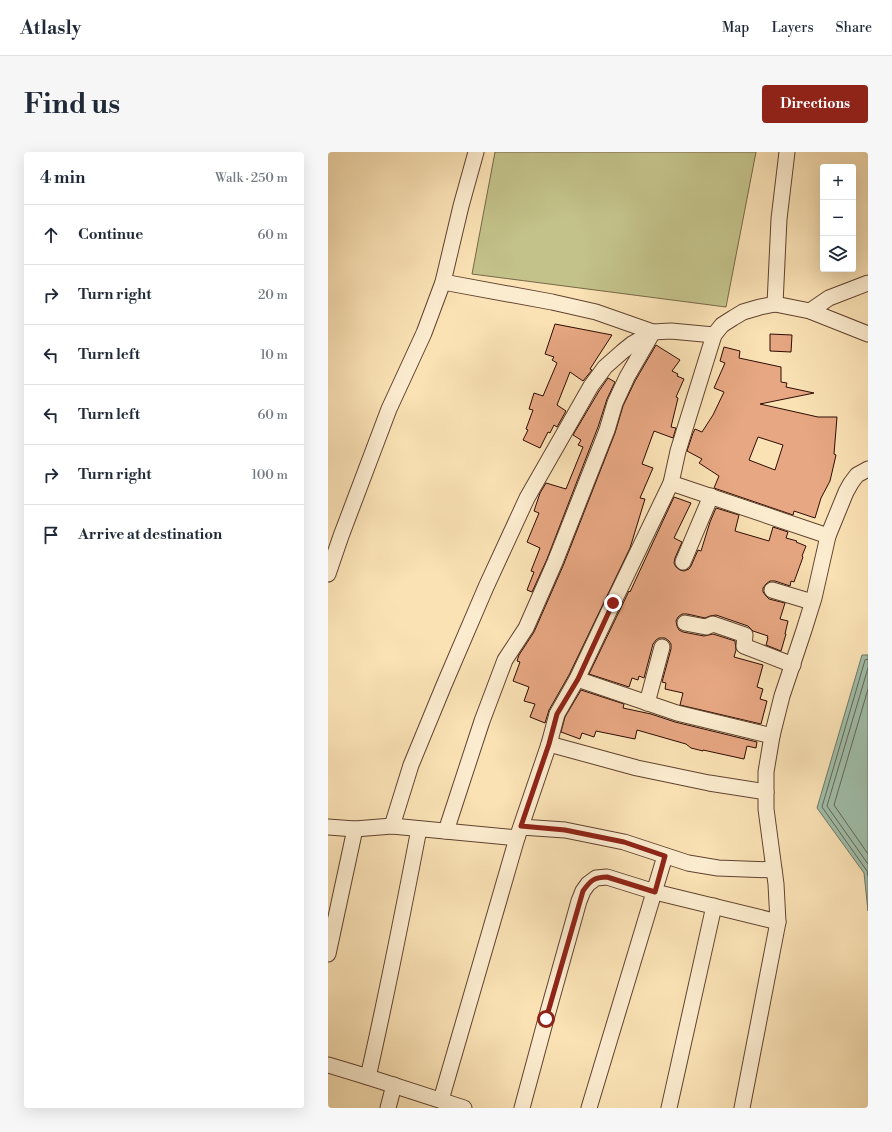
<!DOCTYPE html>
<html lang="en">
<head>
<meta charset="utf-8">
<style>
	body { margin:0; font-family:"Libre Bodoni",serif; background:#f6f6f7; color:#1f2937 }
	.controls { position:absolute; right:12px; top:12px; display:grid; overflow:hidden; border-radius:4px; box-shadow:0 4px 16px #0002 }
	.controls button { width:36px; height:36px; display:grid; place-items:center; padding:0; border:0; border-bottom:1px solid #e0e1e3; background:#fff; color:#1f2937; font:20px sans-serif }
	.stop { position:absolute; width:12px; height:12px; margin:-9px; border:3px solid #8f2418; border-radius:50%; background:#fff }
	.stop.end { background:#8f2418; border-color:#fff; box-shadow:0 1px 4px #0008 }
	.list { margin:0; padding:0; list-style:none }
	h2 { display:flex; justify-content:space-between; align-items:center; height:52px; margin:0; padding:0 16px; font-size:17px }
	h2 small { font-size:13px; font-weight:400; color:#747a83 }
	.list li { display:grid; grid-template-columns:26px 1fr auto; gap:12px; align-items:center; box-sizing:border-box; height:60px; padding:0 16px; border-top:1px solid #e0e1e3 }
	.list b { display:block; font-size:15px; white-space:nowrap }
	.list em { font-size:13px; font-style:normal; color:#747a83 }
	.icon { flex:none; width:22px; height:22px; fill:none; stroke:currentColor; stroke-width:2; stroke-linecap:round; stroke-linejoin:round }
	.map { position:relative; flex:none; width:540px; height:956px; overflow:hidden; border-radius:4px }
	header { display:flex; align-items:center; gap:24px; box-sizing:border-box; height:56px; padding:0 20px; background:#fff; border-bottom:1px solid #e0e1e3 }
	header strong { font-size:19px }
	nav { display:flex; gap:22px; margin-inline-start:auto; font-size:14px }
	.intro { display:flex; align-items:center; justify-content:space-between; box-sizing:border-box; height:96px; padding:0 24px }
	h1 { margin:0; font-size:28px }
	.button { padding:10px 18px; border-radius:4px; background:#8f2418; color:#fff; font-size:14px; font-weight:700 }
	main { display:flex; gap:24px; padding:0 24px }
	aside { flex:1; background:#fff; border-radius:4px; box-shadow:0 4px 16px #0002 }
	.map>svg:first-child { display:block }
	.green { fill:#c3c28a; stroke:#786746 }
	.water { fill:#9fbeaa; stroke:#717767 }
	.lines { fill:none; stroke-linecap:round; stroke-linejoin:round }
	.shore { stroke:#666556; stroke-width:1 }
	.building { fill:#e7a783; stroke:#2d0c02; fill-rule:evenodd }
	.minor-casing { stroke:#60422f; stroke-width:17 }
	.minor { stroke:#fceccf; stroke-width:15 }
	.route { stroke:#8f2418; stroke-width:5 }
</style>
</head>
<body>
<header>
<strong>Atlasly</strong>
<nav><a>Map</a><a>Layers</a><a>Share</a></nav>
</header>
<div class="intro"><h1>Find us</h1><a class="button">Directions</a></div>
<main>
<aside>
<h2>4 min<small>Walk · 250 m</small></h2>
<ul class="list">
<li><svg class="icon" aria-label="ahead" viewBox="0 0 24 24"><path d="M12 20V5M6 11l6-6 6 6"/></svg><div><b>Continue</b></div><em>60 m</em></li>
<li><svg class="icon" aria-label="right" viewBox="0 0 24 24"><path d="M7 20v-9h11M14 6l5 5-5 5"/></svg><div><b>Turn right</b></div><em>20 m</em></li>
<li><svg class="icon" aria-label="left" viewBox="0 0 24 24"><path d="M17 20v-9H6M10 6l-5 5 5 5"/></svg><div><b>Turn left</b></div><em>10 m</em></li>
<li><svg class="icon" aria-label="left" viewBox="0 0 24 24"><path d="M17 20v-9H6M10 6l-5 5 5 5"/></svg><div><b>Turn left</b></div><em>60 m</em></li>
<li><svg class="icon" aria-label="right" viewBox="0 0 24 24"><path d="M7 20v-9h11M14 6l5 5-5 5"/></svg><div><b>Turn right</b></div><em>100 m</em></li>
<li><svg class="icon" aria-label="arrive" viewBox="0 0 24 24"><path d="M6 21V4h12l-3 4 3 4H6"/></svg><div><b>Arrive at destination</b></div></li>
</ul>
</aside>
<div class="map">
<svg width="540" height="956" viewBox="0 0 540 956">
	<rect width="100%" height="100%" fill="#fae2b5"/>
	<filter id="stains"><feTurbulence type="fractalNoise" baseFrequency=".005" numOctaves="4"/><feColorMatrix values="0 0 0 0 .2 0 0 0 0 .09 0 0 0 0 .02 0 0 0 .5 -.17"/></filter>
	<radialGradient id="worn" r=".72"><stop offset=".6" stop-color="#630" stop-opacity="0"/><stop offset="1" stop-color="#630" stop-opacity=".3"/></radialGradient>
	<polygon class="green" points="167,0 428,0 398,155 144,122"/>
	<polygon class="water" points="534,503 540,503 540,759 536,721 489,656"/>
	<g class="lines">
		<g class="shore">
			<polyline points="540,507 537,508 494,655 539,719 540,724"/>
			<polyline points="540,516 499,654 540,712"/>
			<polyline points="540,537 506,653 540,702"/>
		</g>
	</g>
	<g class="building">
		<polygon points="227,172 284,183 262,217 264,218 255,229 242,220 229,253 238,259 229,275 226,273 222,281 220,280 212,296 195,288 200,278 198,277 205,258 201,257 206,241 215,244 229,211 224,208 226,205 217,202"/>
		<polygon points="442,182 464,183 463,200 442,199"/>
		<polygon points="328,193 352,208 344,219 350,222 349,224 356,227 348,245 350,246 343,275 348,276 345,286 326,279 314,312 325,316 312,346 317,347 302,396 241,523 221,558 217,571 202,565 207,552 196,549 201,535 185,529 192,510 189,509 191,503 206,480 235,414 287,281 295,254 307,229"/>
		<path d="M396 195 412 199 411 206 453 215V230L459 231 458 235 486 241 432 252 490 265H509L506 302 508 303 502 329 493 346 487 366 466 359 465 363 386 336 391 324 371 311 374 307 359 299 365 281 367 277 374 280 385 263 396 240 386 236 397 211 392 209ZM430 285 455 293 447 318 421 308Z"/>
		<polygon points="280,226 287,230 279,247 270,275 219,407 204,440 199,438 206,420 203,419 212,396 199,390 211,361 206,359 212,341 218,331 238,337 255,295 250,293 253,288 245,283 271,239"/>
		<polygon points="346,345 363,351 346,386 354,390 347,406 346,411 348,415 352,418 356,419 361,417 363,414 370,398 373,399 382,370 388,356 411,363 407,379 441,389 445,375 460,380 458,386 469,389 468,390 478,394 474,404 475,405 466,430 463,429 462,434 447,429 442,429 438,432 435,436 435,440 438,444 441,447 457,451 452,467 460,469 457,482 458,482 453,499 438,493 440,486 439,486 440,484 425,479 420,474 388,463 382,464 377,466 359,462 354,462 350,465 348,469 349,474 351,478 355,480 376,484 385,482 407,489 408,498 406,505 435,513 429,535 435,537 432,547 439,549 433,572 352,553 355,541 337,537 338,531 334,530 343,497 343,492 341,489 337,486 331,486 328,488 325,492 316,526 311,524 310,528 304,526 301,535 261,522 301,439 302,440"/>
		<polygon points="253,538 296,552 295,556 323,562 347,570 429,590 428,596 419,594 416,607 375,598 375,599 363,596 358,592 309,578 307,587 268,579 266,585 254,581 252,587 233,580 237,565"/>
	</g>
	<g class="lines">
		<g class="minor-casing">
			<g id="minor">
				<polyline points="115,130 224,150 268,160 325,180 299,225 287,251 279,278 227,410 198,476 177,508 154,569 118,679"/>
				<polyline points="447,152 451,67 459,0"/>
				<polyline points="482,159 501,146 540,131"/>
				<polyline points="343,331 500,384"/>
				<polyline points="355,410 383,344"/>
				<polyline points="0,422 13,384 61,257 96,181 115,130 133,54 148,0"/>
				<polyline points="444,438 484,450"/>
				<polyline points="357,471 378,475 385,472 417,483 416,494 465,513"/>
				<polyline points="249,527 349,561 444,584"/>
				<polyline points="319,551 334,495"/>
				<polyline points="221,592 309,616 381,631 438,640"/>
				<polyline points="64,674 83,613 116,533 158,435 199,346 263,234 277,215 294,200 304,192 325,180 343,179 386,183"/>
				<polyline points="0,675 27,677 64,674 189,686"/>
				<polyline points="193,675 237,678 296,690 360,711 390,716 446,718"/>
				<polyline points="0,802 27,677"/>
				<polyline points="0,913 40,925 136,956"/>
				<path d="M40 925C59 842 75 760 91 677"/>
				<polyline points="113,948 189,686 221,592 229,562 249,527 285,451 343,331 350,299 386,183 394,173 405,166 415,160 432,155 447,152 482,159 540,182"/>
				<polyline points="60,956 66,933"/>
				<polyline points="194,956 218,867 251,749 255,739 260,732 268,726 279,725 327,740 450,770"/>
				<polyline points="261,956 337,704"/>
				<polyline points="341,956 386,754"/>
				<polyline points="414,956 450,770 448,732 438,657 438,620 444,584 454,544 476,478 486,446 500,384 518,340 523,331 529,323 540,317"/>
			</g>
		</g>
		<use href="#minor" class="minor"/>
	</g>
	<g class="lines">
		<path class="route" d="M218 867 255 739C262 729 266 725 279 725L327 740 337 704 296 690 237 678 193 674 221 592 229 562 250 527 285 451"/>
	</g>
	<rect width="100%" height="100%" filter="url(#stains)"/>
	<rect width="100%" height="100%" fill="url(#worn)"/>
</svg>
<div class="controls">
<button>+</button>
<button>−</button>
<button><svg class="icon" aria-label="layers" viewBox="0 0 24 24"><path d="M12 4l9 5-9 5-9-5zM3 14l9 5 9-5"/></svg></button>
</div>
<div class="stop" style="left:218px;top:867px"></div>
<div class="stop end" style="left:285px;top:451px"></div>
</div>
</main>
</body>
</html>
